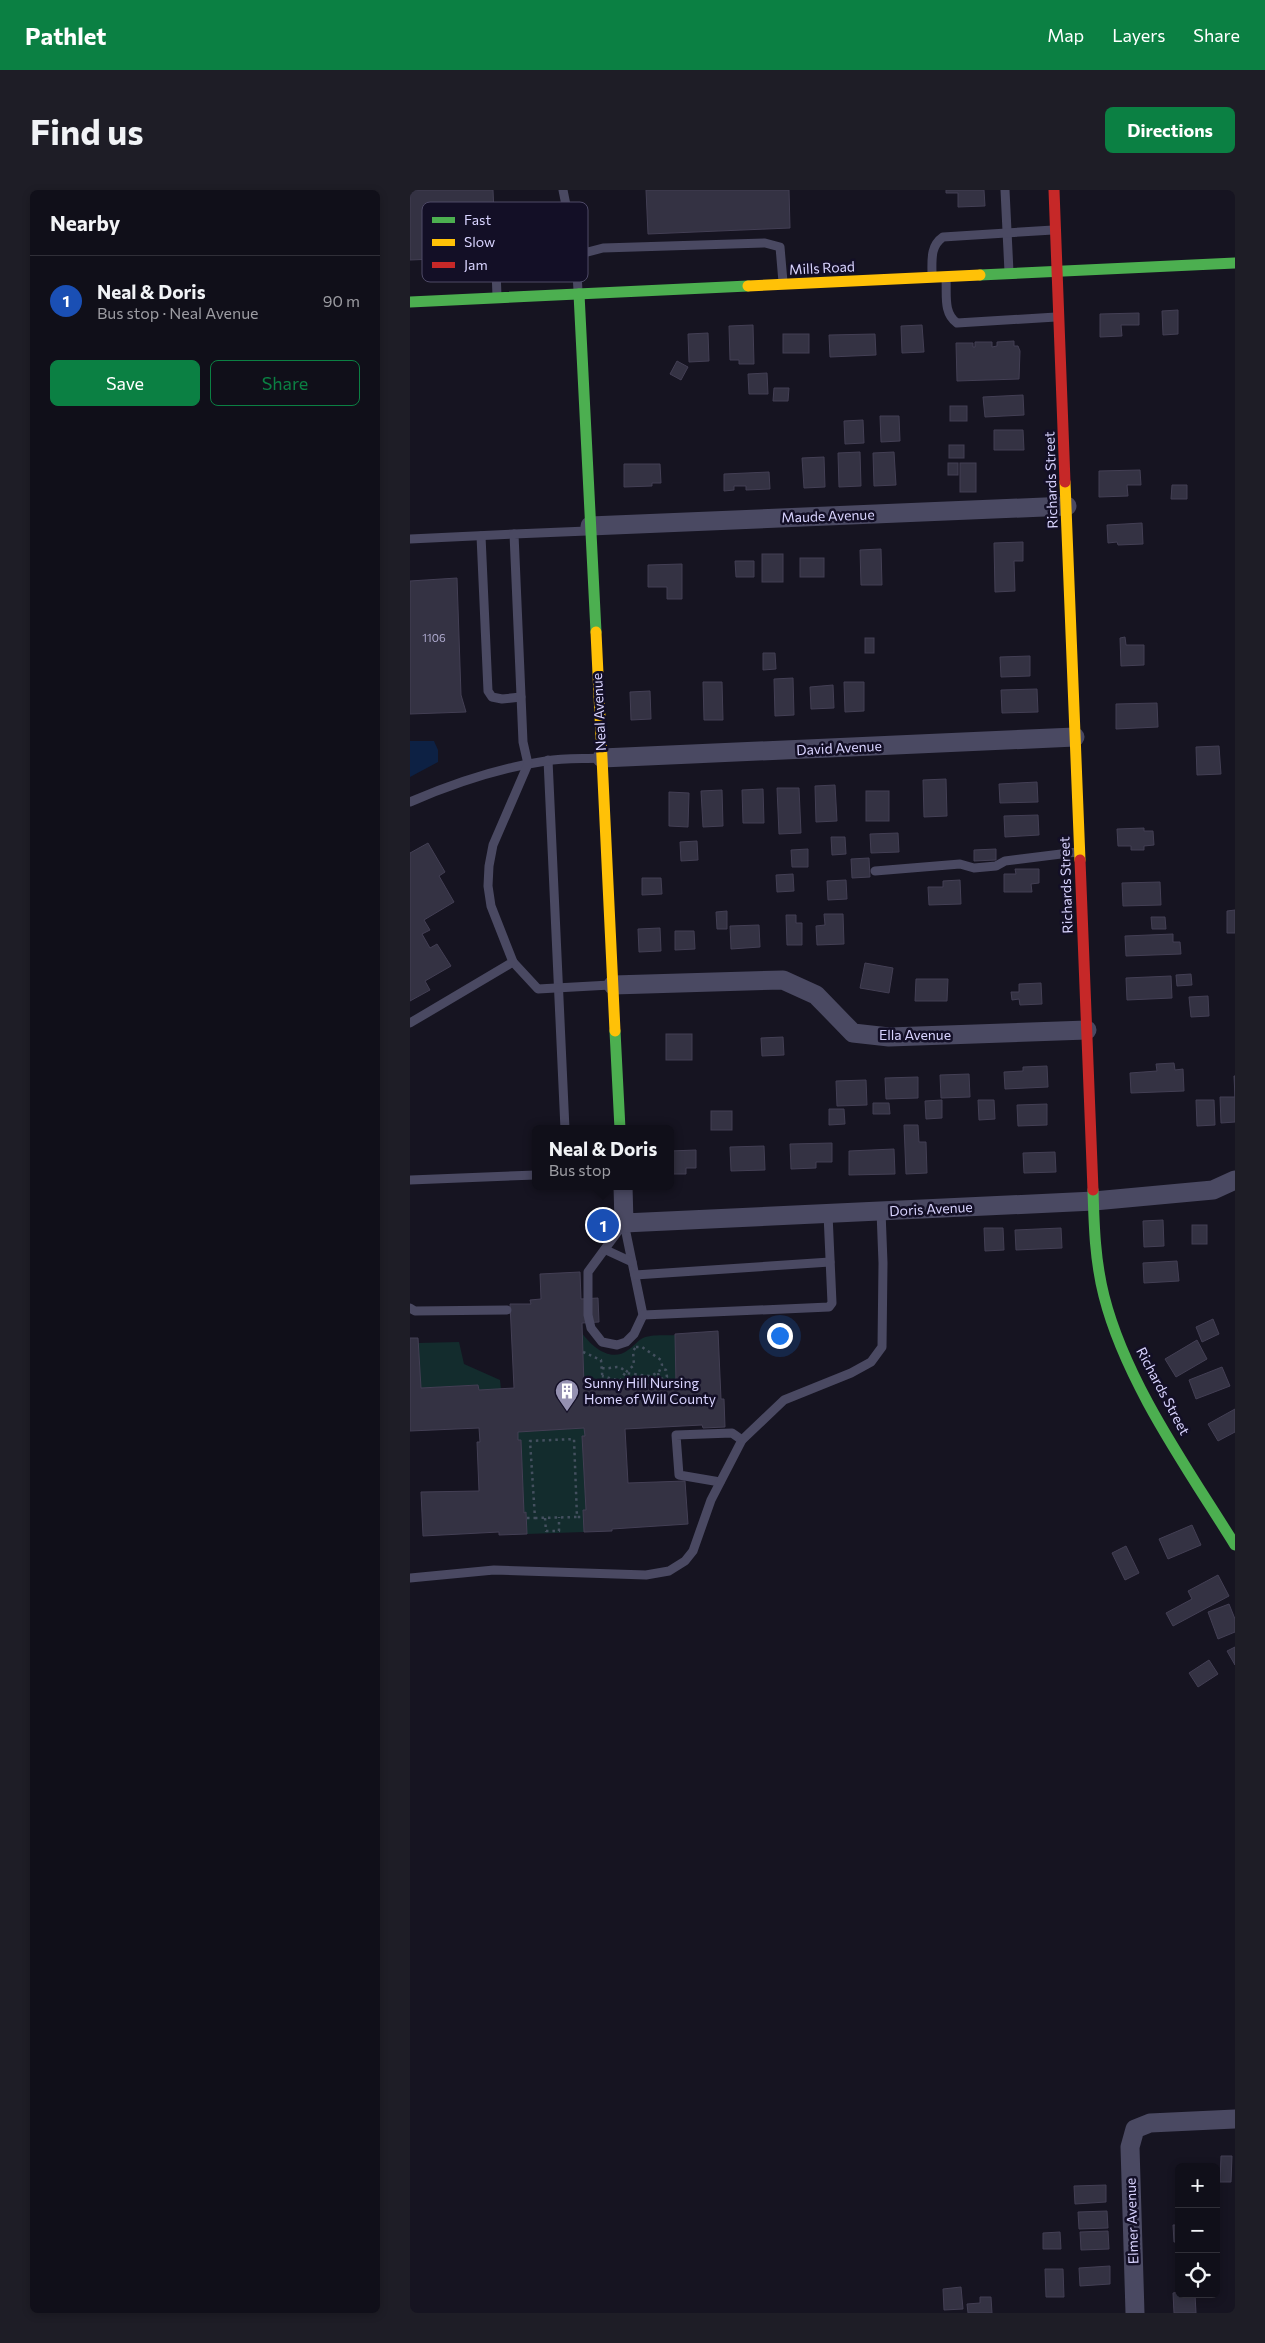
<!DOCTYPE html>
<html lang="en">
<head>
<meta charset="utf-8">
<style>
	body { margin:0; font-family:Commissioner,sans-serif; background:#1e1d26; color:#f1f3f6 }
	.controls { position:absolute; right:15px; bottom:15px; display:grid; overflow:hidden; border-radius:8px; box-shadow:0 2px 8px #0003 }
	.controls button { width:45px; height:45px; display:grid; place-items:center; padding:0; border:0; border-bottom:1px solid #302f38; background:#100f19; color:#f1f3f6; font:25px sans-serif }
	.you { position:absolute; left:369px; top:1145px; width:18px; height:18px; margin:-12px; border:4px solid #fff; border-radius:50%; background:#1a73e8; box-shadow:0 0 0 8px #1a73e833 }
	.badge { display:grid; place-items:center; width:32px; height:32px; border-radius:50%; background:#0b8043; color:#fff; font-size:16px; font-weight:700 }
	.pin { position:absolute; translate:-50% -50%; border:2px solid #fff; box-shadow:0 1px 5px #0006 }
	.popup { position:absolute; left:122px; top:935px; width:142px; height:65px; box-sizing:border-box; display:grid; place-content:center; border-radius:8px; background:#100f19; filter:drop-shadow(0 1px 4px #0005); font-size:16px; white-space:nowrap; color:#9c9ca2 }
	.popup b { font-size:19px; color:#f1f3f6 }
	.popup::after { content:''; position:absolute; left:50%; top:100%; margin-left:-10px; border:10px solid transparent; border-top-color:#100f19 }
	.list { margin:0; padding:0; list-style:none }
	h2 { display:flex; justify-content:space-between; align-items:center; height:65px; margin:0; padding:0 20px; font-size:21px }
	h2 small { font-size:16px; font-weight:400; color:#9c9ca2 }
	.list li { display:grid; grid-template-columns:32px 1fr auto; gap:15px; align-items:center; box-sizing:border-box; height:90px; padding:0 20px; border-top:1px solid #302f38 }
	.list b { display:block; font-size:19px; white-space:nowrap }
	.list p { margin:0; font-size:16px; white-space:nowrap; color:#9c9ca2 }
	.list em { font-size:16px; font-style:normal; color:#9c9ca2 }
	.actions { display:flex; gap:10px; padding:15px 20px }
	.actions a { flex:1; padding:11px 0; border:1px solid #0b8043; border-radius:8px; text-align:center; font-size:18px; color:#0b8043 }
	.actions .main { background:#0b8043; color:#fff }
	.icon { flex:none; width:28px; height:28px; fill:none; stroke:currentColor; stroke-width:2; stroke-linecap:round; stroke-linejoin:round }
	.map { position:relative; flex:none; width:825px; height:2123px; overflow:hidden; border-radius:8px }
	header { display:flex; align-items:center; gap:30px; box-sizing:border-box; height:70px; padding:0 25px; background:#0b8043; color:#fff }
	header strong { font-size:24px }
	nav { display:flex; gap:28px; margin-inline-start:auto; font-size:18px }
	.intro { display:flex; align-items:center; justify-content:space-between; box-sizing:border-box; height:120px; padding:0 30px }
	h1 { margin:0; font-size:35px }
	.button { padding:12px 22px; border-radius:8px; background:#0b8043; color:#fff; font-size:18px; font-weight:700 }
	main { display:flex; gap:30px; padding:0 30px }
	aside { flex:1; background:#100f19; border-radius:8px; box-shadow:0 2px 8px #0003 }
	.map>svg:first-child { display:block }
	.green { fill:#132c2d }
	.water { fill:#0d2144 }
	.building { fill:#343243; stroke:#433f54 }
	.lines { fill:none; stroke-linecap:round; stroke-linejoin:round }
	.path { stroke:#44505f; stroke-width:2.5; stroke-dasharray:2.5 4; stroke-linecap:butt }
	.lane { stroke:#4a4962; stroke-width:9 }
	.street { stroke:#4a4962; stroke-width:19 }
	.fast { stroke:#4caf50; stroke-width:11 }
	.slow { stroke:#ffc107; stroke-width:11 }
	.jam { stroke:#c62828; stroke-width:11 }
	.labels { text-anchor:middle; stroke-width:5; stroke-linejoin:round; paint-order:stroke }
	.number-label { font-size:11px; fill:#b0acd0 }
	.street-label { font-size:14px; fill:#d9d4ff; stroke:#130f26 }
	.poi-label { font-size:14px; fill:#d9d4ff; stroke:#130f26; text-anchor:start }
	.key { fill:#130f26; stroke:#4e4a67; stroke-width:1 }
	.key-label { font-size:14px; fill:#d9d4ff }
</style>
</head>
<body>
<header>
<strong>Pathlet</strong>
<nav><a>Map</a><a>Layers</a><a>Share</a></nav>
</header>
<div class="intro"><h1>Find us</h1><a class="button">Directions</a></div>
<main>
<aside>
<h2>Nearby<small></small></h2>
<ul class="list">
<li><span class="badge" style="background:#1a4fb4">1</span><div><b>Neal &amp; Doris</b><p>Bus stop · Neal Avenue</p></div><em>90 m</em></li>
</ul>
<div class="actions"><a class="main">Save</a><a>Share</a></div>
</aside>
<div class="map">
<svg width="825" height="2123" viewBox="0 0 825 2123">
	<rect width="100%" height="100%" fill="#161421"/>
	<g class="green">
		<path d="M172 1143C182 1157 201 1173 218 1160 223 1157 228 1150 233 1148 242 1144 256 1146 265 1145L266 1194 174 1196Z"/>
		<polygon points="49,1152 54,1174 90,1190 91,1199 69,1200 68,1195 11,1198 8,1153"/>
		<polygon points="174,1238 175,1246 172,1247 176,1320 173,1321 174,1342 117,1344 116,1323 114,1323 111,1250 108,1250 108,1242"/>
	</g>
	<polygon class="water" points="0,551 24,551 28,560 28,572 0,587"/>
	<g class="building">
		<polygon points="0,0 83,0 84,23 73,24 75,67 0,70"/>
		<polygon points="236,0 379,0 380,38 238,44"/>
		<polygon points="536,0 574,0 575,16 548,17 548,3 536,3"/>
		<polygon points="768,120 768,144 753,145 752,121"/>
		<polygon points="729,123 729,135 711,135 712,146 690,147 690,124"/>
		<polygon points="343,135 344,174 329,174 329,170 320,170 319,136"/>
		<polygon points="512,135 514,162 492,163 491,136"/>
		<polygon points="298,143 299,171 279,172 278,144"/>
		<rect x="373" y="144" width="26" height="19"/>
		<polygon points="465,144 466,165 420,167 419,145"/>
		<polygon points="604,151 604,156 608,156 610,161 609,189 547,191 546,153 563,153 563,157 565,157 565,152 582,152 582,157 587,156 587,152"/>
		<polygon points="267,171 278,177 271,190 260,184"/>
		<polygon points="357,183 358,204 339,204 338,184"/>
		<polygon points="364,198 379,198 378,211 363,211"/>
		<polygon points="613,205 614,225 575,227 573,207"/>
		<rect x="540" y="216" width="17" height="15"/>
		<polygon points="470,226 489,226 490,251 471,252"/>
		<polygon points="453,230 454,253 435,254 434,231"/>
		<polygon points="584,240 613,240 614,260 584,260"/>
		<rect x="539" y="255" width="15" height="13"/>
		<polygon points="450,262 451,296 429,297 428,263"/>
		<polygon points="484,262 486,295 464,296 463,263"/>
		<polygon points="414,267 415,297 394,298 392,268"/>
		<rect x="538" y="273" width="10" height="12"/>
		<rect x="550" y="273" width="16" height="29"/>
		<polygon points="214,274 250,274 251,293 242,293 242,296 214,297"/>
		<polygon points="730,280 731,295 717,295 718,306 689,307 689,281"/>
		<polygon points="359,282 360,299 336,300 336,296 324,296 324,300 314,301 314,284"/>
		<polygon points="762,295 777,295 777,309 761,309"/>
		<polygon points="732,333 733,354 708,355 707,352 698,353 697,335"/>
		<polygon points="613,352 613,371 604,371 605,401 585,402 584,353"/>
		<polygon points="471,359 472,395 451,395 450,360"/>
		<rect x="352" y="364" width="21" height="28"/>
		<rect x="390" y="368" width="24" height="19"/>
		<polygon points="325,371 344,371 344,387 326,387"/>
		<polygon points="272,374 272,409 257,409 257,397 238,397 238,375"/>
		<polygon points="47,388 51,505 56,522 0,524 0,391"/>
		<polygon points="715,447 716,455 734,455 734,475 711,476 710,448"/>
		<rect x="455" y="448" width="9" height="15"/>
		<polygon points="353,463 365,463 366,479 353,480"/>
		<polygon points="620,466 620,486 591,487 590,467"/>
		<polygon points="383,488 384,525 365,526 364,489"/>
		<polygon points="293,492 312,492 313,530 294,530"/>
		<polygon points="434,492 454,492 454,521 435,522"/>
		<polygon points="423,495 424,518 401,519 400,497"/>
		<polygon points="627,499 628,522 592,523 591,500"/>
		<polygon points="240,501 241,529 221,530 220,502"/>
		<polygon points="747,513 748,537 706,539 706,514"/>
		<polygon points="809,556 811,584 787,585 786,557"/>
		<polygon points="536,589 537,626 514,627 513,590"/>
		<polygon points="627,592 628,612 590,613 589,594"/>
		<polygon points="425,595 427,631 406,632 405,596"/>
		<polygon points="367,598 389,598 391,643 369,644"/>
		<polygon points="353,599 354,633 333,633 332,600"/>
		<polygon points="312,600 313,636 293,637 291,601"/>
		<rect x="456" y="601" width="23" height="30"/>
		<polygon points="259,602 279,603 278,637 259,636"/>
		<polygon points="628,625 629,645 595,647 594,626"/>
		<polygon points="734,638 734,641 743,641 744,655 734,656 734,660 721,660 721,656 708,656 707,639"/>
		<polygon points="488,643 489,662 461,663 460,644"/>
		<polygon points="421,647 435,647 436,664 422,665"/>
		<polygon points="287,651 288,670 271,671 270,652"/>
		<polygon points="18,653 35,682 29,686 44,712 14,730 20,740 12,744 20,758 27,754 41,776 15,791 20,800 0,811 0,663"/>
		<polygon points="398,659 398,677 382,677 381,660"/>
		<polygon points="586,659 586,670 564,671 564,660"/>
		<polygon points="459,668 460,687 442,688 441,669"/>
		<polygon points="605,679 629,679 629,693 621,694 622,702 594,702 594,684 606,684"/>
		<polygon points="383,684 384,701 367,702 366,685"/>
		<polygon points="232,688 251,688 252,704 232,705"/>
		<polygon points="436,690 437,709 418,710 417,691"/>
		<polygon points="550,690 551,714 519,715 518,697 533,697 533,691"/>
		<polygon points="750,692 751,715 713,716 712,693"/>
		<polygon points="825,720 825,743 817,743 817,721"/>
		<polygon points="317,721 317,739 307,739 306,722"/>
		<polygon points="414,724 433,724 434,754 407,755 406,736 415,735"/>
		<polygon points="376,725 386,725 386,733 392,733 392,755 377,755"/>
		<polygon points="741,727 755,727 756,739 742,739"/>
		<polygon points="349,735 350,757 321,759 320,736"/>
		<polygon points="250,738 251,761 229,762 228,739"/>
		<polygon points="265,741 284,741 285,759 265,760"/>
		<polygon points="763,744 763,752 770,752 771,764 716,766 715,746"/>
		<polygon points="455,773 483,778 479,803 450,798"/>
		<polygon points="781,784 782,795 767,796 766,785"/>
		<polygon points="761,786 762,808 717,810 716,788"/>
		<polygon points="506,789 538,789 537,811 505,811"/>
		<polygon points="631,793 632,814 610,815 609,809 602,810 601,802 609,802 609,794"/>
		<polygon points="798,806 799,826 781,827 779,807"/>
		<rect x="256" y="844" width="26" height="26"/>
		<polygon points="373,847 374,865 352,866 351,848"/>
		<polygon points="764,873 765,880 773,879 774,901 721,903 720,883 747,881 746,874"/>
		<polygon points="637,876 638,897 595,899 594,882 613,881 613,877"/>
		<polygon points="559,884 560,907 531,908 530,885"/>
		<polygon points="824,886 825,886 825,932 811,933 810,907 825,907"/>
		<polygon points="508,887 508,908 476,909 475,888"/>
		<polygon points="456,890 457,915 427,916 426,891"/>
		<polygon points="532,910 532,928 516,929 515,911"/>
		<polygon points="568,910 584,910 585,929 569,930"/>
		<polygon points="786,910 804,910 805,935 787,936"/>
		<polygon points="463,913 479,913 480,924 463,924"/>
		<polygon points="637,914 637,935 608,936 607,915"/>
		<polygon points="419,919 434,919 435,934 419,935"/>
		<rect x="301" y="921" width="21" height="19"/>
		<polygon points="494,935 508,935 509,952 516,952 517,983 496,984"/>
		<polygon points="422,953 422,972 406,972 406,978 381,979 380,954"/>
		<polygon points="354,956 355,980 321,981 320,957"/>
		<polygon points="484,959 485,984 439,985 439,961"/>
		<polygon points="286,960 286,978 276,978 276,984 260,984 260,961"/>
		<polygon points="645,962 646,982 614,983 613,963"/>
		<polygon points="753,1030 754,1056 734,1057 733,1031"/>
		<rect x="782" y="1035" width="15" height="19"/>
		<polygon points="574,1038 593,1038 594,1060 575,1061"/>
		<polygon points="651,1038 652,1058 606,1060 605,1040"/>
		<polygon points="767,1071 769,1091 734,1093 733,1073"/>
		<polygon points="170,1082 171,1109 188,1108 189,1132 172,1133 174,1196 266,1194 265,1144 308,1141 311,1209 314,1209 315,1237 293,1238 292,1235 215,1239 218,1293 275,1291 278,1334 202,1339 202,1341 174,1342 173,1320 176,1320 172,1246 175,1246 174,1238 108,1242 108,1250 111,1250 114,1323 116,1322 117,1344 89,1345 89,1342 13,1346 11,1302 69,1301 67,1252 70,1252 69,1238 0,1241 0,1148 8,1148 11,1198 68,1195 69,1200 104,1198 100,1114 121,1114 120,1110 131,1109 130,1084"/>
		<polygon points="803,1129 809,1144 792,1152 786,1137"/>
		<polygon points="787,1150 797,1169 766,1187 755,1169"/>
		<polygon points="812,1177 820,1196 786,1209 779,1190"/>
		<polygon points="825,1219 825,1242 808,1251 798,1234"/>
		<polygon points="782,1335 791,1355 758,1369 749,1349"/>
		<polygon points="716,1356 729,1383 715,1390 702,1363"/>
		<polygon points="808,1385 819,1406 763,1436 756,1423 782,1409 778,1401"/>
		<polygon points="819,1414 825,1429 825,1442 808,1449 798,1422"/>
		<polygon points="825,1457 825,1475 817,1461"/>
		<polygon points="799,1470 808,1484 788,1497 779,1483"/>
		<polygon points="811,1966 822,1966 821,1992 810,1992"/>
		<polygon points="696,1995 696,2012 665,2014 664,1996"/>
		<polygon points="697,2021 698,2038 669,2039 668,2022"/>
		<polygon points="763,2035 769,2035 769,2052 764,2052"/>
		<polygon points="698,2041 699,2059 671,2060 670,2042"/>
		<polygon points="650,2042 651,2059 633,2059 633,2043"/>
		<polygon points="700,2076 700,2094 670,2096 669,2078"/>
		<polygon points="635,2079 653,2079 654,2107 636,2107"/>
		<polygon points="551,2097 553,2119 534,2120 533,2099"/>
		<polygon points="769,2102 769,2104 785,2104 786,2123 764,2123 763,2103"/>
		<polygon points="570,2107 581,2107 582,2123 558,2123 557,2114 570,2113"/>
	</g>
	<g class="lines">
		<g class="path">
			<polygon points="226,1157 232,1157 251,1170 252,1175 249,1182 240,1186 215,1183 224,1175 223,1161"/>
			<polyline points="173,1162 191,1170 193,1195"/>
			<path d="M192 1178C202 1180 210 1172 215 1183L210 1191 192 1186"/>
			<polyline points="248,1183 249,1187 253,1189 257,1187 256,1180 251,1178"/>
			<polyline points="117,1328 125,1328 120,1251 164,1249 167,1327 174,1327"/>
			<polyline points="125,1328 167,1327"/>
			<polyline points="135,1328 136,1341 149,1341 149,1327"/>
		</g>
		<g class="lane">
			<polyline points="153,0 166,65"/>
			<polyline points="595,0 599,82"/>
			<polyline points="85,54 87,106"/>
			<path d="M522 85C522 70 520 56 533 47L643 40"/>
			<path d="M536 89C537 105 533 123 547 133L646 127"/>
			<polyline points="168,101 166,65 193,58 355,53 370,57 373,92"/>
			<polyline points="71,346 78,501 82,507 92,509 111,507"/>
			<polyline points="0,349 104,344"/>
			<polyline points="138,570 155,939"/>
			<path d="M0 612C44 593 88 578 136 571 154 568 173 569 190 568"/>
			<polyline points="465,681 550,674 564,678 586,676 595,671 667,662"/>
			<polyline points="103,772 128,799 200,795"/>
			<polyline points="0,833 103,772 81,716 78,696 79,676 83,655 118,574 113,552 104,344 177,341"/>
			<polyline points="0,990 126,985"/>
			<polygon points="214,1033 233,1125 224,1144 216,1152 207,1155 192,1152 181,1138 178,1125 178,1082"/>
			<polyline points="196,1060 222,1072"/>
			<polyline points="225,1085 420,1072"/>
			<polyline points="0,1118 5,1121 97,1120"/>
			<polyline points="233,1125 419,1117 422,1113 418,1024"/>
			<polyline points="310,1292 269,1285 266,1245 322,1243 332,1250"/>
			<polyline points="0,1388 84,1380 236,1385 259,1381 275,1371 283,1361 301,1310 332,1250 374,1210 441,1183 461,1172 472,1157 473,1073 471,1021"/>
		</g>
		<g class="street">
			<polyline points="180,336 657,316"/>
			<polyline points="192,568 665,547"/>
			<polyline points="203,795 373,790 406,805 443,843 479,847 677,840"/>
			<polyline points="213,996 214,1033 684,1011 803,1000 825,990"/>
			<polyline points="725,2123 720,1957 725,1939 740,1933 825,1929"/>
		</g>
		<g class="fast">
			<polyline points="570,85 825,73"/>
			<polyline points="169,104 186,442"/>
			<polyline points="0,112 338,96"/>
			<polyline points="205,841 210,939"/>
			<path d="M683 1000C684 1035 685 1071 694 1106 716 1193 778 1279 825 1355"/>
		</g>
		<g class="slow">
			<polyline points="338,96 570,85"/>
			<polyline points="655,292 670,670"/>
			<polyline points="186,442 205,841"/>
		</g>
		<g class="jam">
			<polyline points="644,0 655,292"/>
			<polyline points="670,670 683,1000"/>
		</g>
	</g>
	<defs>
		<g id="building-pin" transform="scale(1.25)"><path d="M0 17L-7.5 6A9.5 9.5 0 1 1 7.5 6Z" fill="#9591b1" stroke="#130f26"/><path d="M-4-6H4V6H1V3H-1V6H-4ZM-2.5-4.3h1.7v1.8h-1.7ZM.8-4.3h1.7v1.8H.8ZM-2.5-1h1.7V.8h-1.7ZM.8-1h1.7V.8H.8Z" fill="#fff"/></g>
	</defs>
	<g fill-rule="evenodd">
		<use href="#building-pin" x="157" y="1201"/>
	</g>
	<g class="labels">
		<g class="number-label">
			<text x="24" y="452">1106</text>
		</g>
		<g class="street-label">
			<text transform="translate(412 78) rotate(-3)" y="5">Mills Road</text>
			<text transform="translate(641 290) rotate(-92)" y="5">Richards Street</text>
			<text transform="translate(418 326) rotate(-2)" y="5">Maude Avenue</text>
			<text transform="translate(189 522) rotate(-93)" y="5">Neal Avenue</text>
			<text transform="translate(429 558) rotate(-3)" y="5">David Avenue</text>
			<text transform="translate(656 695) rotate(-92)" y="5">Richards Street</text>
			<text x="505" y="850">Ella Avenue</text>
			<text transform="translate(521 1019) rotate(-3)" y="5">Doris Avenue</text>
			<text transform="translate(753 1201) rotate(62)" y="5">Richards Street</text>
			<text transform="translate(722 2031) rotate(-92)" y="5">Elmer Avenue</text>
		</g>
		<g class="poi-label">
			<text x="174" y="1198">Sunny Hill Nursing<tspan x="174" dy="16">Home of Will County</tspan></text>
		</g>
	</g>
	<rect x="12" y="12" width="166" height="80" rx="8" class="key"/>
	<rect x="22" y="27" width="23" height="6" fill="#4caf50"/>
	<rect x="22" y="49" width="23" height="7" fill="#ffc107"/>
	<rect x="22" y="72" width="23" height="6" fill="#c62828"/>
	<g class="key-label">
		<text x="54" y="35">Fast</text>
		<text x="54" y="57">Slow</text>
		<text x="54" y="80">Jam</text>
	</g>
</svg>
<div class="controls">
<button>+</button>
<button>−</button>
<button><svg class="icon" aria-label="locate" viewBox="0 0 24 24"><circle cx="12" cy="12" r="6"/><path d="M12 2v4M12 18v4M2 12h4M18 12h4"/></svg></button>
</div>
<div class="you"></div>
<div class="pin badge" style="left:193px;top:1035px;background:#1a4fb4">1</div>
<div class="popup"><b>Neal &amp; Doris</b>Bus stop</div>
</div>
</main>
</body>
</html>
